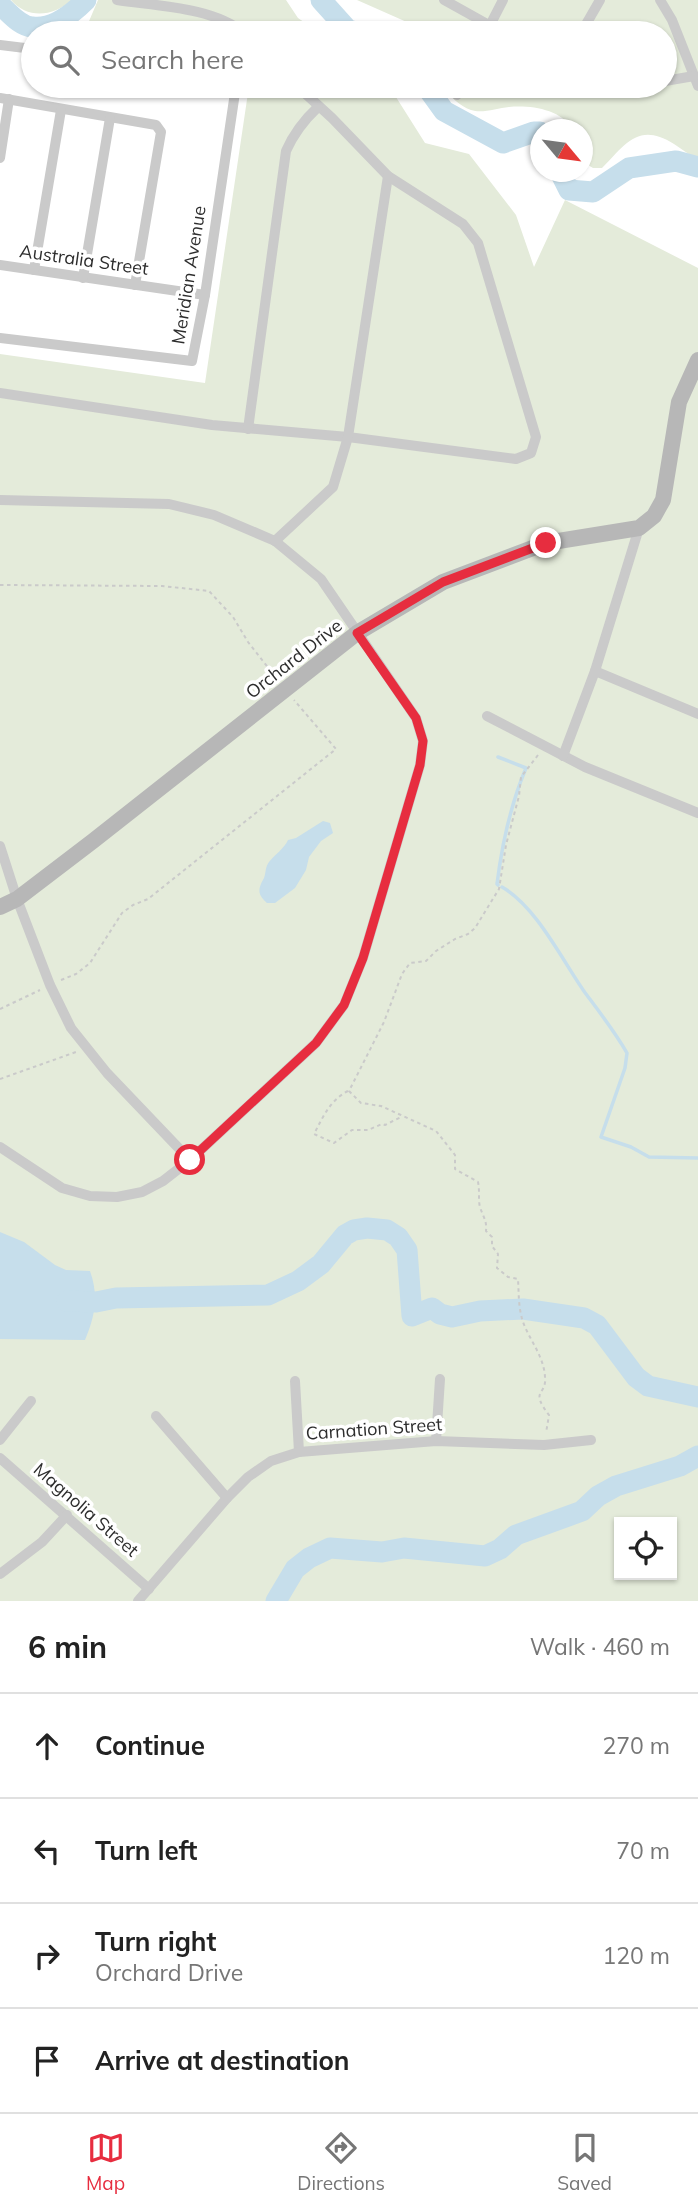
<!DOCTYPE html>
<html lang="en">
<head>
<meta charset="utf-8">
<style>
	body { margin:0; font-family:Mulish,sans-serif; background:#f2f2f2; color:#222 }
	.controls { position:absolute; right:21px; bottom:21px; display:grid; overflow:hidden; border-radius:0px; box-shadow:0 2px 5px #0004 }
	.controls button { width:63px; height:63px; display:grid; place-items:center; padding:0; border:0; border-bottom:2px solid #e0e0e0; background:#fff; color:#222; font:35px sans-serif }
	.compass { position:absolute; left:530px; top:119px; width:63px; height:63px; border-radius:50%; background:#fff; box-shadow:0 2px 5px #0004; rotate:119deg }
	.stop { position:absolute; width:21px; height:21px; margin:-16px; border:5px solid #e72d3f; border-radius:50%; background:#fff }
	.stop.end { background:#e72d3f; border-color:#fff; box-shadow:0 2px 7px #0008 }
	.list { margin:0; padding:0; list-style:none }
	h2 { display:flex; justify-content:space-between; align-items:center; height:91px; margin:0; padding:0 28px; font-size:30px }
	h2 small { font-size:23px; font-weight:400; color:#767676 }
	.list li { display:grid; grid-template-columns:46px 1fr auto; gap:21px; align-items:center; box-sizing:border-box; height:105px; padding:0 28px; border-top:2px solid #e0e0e0 }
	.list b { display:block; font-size:26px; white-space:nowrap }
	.list p { margin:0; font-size:23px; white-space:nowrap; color:#767676 }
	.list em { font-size:23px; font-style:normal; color:#767676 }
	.icon { flex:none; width:38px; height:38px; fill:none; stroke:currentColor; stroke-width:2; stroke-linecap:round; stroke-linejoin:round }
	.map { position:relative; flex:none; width:698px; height:1601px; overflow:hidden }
	.search { position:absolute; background:#fff; box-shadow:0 2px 5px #0004; left:21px; right:21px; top:21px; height:77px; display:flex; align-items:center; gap:18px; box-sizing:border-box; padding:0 24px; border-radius:38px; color:#767676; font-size:26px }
	.sheet { height:511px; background:#fff }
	nav { display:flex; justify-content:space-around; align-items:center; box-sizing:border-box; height:98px; border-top:2px solid #e0e0e0; background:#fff; font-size:19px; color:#767676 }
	nav a { display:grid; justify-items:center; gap:4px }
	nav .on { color:#e72d3f }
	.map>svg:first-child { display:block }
	.green { fill:#e4ebda; fill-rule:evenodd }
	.water { fill:#c6deeb }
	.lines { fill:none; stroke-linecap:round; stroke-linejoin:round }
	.stream { stroke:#c6deeb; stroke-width:3.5 }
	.river { stroke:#c6deeb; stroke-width:21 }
	.path { stroke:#cacaca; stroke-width:2; stroke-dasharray:3.5 3.5; stroke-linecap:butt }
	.street { stroke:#cacaca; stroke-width:10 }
	.secondary { stroke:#b7b7b7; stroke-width:16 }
	.route { stroke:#e72d3f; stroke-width:9 }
	.labels { text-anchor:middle; stroke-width:7; stroke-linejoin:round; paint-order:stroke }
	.street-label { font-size:18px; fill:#2d2d2d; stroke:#fff }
</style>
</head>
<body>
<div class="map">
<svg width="698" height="1601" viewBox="0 0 698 1601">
	<rect width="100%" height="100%" fill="#fff"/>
	<g class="green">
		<path d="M11 0H72C53 17 27 19 11 0Z"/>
		<polygon points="98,0 286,0 298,18 320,33 84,33"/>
		<path d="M357 0H698V159C689 155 682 149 674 144 638 121 625 145 602 168H593L583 162 582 130 572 129C561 109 530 105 509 107 497 108 482 114 471 110 459 106 449 95 442 86H665V33H426L418 27Z"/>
		<path d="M249 86H389L425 143 469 154 516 215 534 267 565 200 698 268V1601H0V354L205 383ZM619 1522H672V1575H619Z"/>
	</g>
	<g class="water">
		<path d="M323 821 330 823 333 833 321 841 309 857 306 870 295 888 275 903H267C257 894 258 889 264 878 266 873 265 867 269 862 275 854 284 849 288 840L296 838Z"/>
		<path d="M0 1232 24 1242 55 1265 66 1270 90 1271C99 1296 95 1316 85 1340L0 1339Z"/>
	</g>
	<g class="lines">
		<g class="stream">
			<path d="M498 757 526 768C510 806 502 844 497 884L498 885"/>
			<path d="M502 887C537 907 563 962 586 994 601 1014 615 1032 627 1053L625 1068 601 1137 631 1147 649 1157 698 1158"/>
		</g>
		<g class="river">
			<polyline points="321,0 348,30 359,33"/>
			<path d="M0 5C9 12 19 26 32 27 52 30 73 13 86 0"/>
			<polyline points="426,86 444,111 503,143 534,132 540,132"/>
			<polyline points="560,172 569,190 593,192 629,168 676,161 698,167"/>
			<polyline points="67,1301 96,1302 116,1298 268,1295 298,1281 321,1264 345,1235 354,1230 367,1228 387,1230 398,1237 407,1250 412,1316 432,1308 440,1314 452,1317 480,1311 523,1309 584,1318 597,1325 636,1377 648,1386 698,1397"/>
			<polyline points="276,1601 295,1569 309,1558 330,1548 382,1552 404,1548 485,1556 500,1549 516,1535 582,1511 598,1496 616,1486 680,1466 698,1456"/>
		</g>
		<g class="path">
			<polyline points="0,585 162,586 209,591 233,617 248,642 277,679"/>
			<path d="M538 755 521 777 519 796 506 845 499 889 475 928 468 934 455 939 436 951 426 961 410 963 402 974 384 1022 349 1091 361 1103 381 1106 436 1131 455 1155V1169L478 1182C480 1191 478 1200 480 1207 483 1217 487 1220 486 1231L492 1237V1246L498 1254 497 1268 508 1277 518 1279C519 1295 518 1311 525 1327 532 1343 544 1358 545 1377 547 1396 529 1389 549 1415L546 1433"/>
			<polyline points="61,980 76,974 90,963 122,913 133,905 148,899 336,749 294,700"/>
			<polyline points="0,1009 40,990"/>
			<polyline points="0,1079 76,1052"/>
			<path d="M348 1091C330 1100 323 1117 314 1134L334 1143 352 1130H368L382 1124 385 1125 401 1117"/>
		</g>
		<g class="street">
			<path d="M117 0C157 6 213 7 244 33"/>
			<polyline points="444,0 489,25"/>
			<polyline points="660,0 672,20 698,86"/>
			<polyline points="486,33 503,0"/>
			<polyline points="581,33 600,0"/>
			<polyline points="0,45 33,49"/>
			<polyline points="665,81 694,76"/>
			<polyline points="593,86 608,91 636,86"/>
			<polyline points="457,95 461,86"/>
			<polyline points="0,98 156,125 161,132 135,285"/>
			<polyline points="0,158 9,99"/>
			<polyline points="0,265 205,295"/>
			<polyline points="34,270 61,110"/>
			<polyline points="83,278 110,118"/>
			<polyline points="0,338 192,361 205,295 236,86"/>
			<polyline points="0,393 212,425 348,437 516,459 531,453 536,437 478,243 463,224 388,176 332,118 297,86"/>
			<path d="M248 429 286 151C294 133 304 120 318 107"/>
			<polyline points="0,500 169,504 214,515 275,541 321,579 416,718 423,741 420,765 363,958 344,1005 316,1043 190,1160 163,1181 142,1192 117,1197 90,1196 62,1188 0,1147"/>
			<polyline points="275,541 333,487 348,437 388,176"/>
			<polyline points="595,671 698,714"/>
			<polyline points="487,716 585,767 698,813"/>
			<polyline points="563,756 595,671 639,528"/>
			<polyline points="0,846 17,899 50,985 71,1028 107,1073 190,1160"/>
			<polyline points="295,1381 299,1452"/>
			<polyline points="156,1416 227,1498"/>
			<polyline points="0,1440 31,1401"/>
			<polyline points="436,1441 440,1379"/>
			<polyline points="0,1458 149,1589"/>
			<polyline points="0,1574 42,1542 67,1515"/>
			<polyline points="138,1601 227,1498 248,1477 271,1461 299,1452 436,1441 544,1445 591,1440"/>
		</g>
		<polyline class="secondary" points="0,907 17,899 93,841 357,633 443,582 546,543 639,528 654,516 663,500 679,402 698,360"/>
	</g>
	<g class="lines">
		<polyline class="route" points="190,1160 316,1043 344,1005 363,958 420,765 423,741 416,718 357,633 443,582 546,543"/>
	</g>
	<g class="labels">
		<g class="street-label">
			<text transform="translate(84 260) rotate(8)" y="6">Australia Street</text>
			<text transform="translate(189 275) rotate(-81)" y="6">Meridian Avenue</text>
			<text transform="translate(294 659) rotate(-38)" y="6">Orchard Drive</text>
			<text transform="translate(374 1429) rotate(-4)" y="6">Carnation Street</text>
			<text transform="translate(86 1510) rotate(41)" y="6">Magnolia Street</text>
		</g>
	</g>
</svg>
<div class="controls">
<button><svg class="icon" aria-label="locate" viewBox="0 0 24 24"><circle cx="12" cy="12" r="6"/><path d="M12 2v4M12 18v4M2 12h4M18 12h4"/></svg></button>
</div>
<svg class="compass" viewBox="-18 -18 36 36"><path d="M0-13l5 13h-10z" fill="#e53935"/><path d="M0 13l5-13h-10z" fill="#767676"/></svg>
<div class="stop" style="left:190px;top:1160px"></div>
<div class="stop end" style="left:546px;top:543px"></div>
<div class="search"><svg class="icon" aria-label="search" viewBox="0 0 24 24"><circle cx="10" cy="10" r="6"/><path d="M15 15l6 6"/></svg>Search here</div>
</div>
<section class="sheet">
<h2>6 min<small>Walk · 460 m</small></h2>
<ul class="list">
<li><svg class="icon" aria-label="ahead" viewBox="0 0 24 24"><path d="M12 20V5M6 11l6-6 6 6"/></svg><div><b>Continue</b></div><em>270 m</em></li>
<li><svg class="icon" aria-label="left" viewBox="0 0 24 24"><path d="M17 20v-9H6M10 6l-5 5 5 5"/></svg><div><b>Turn left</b></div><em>70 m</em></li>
<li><svg class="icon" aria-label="right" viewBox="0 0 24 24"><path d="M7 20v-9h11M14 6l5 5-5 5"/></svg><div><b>Turn right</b><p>Orchard Drive</p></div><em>120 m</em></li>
<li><svg class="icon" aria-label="arrive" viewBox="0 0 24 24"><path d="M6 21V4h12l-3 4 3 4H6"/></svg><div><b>Arrive at destination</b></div></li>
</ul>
</section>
<nav>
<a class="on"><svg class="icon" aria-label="map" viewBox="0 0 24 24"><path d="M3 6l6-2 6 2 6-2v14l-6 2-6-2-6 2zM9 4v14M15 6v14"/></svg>Map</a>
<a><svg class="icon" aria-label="directions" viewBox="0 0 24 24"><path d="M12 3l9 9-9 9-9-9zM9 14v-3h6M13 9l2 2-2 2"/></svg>Directions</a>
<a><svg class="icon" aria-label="saved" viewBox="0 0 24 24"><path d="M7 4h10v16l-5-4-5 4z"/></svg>Saved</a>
</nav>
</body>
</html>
